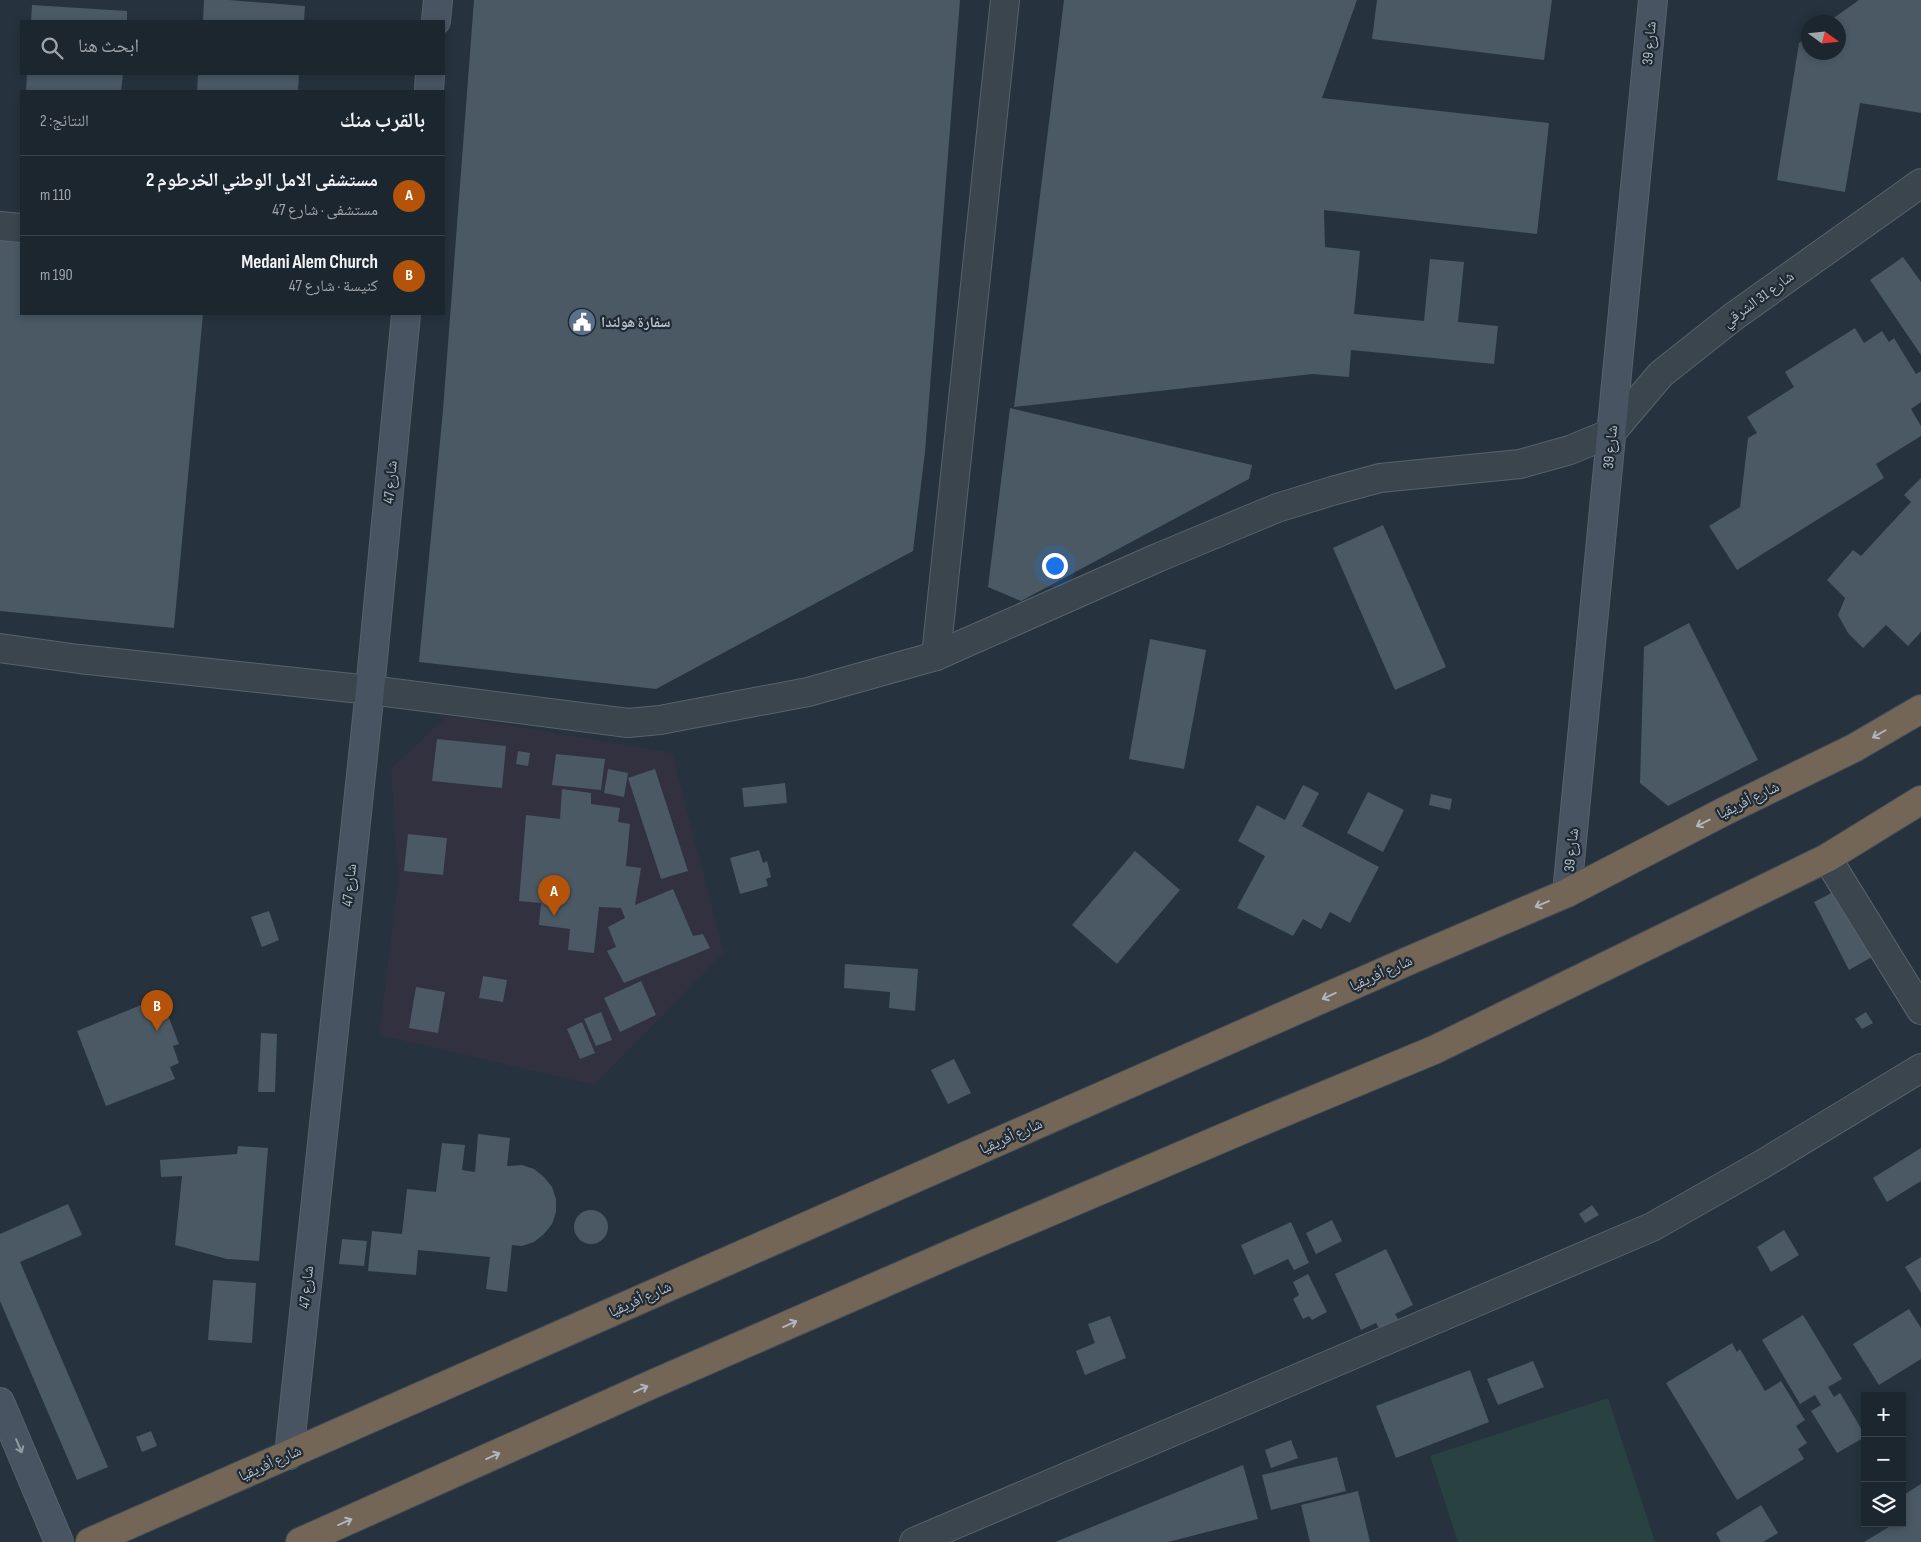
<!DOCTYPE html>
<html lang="ar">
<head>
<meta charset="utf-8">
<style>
	body { margin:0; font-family:"Sofia Sans Condensed","Noto Naskh Arabic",sans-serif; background:#29323a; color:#f1f3f6; direction:rtl }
	.controls { position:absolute; right:15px; bottom:15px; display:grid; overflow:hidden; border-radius:0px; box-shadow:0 2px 8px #0003 }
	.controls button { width:45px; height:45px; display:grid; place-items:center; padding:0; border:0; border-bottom:1px solid #3a434a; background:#1c262e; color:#f1f3f6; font:25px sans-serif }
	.compass { position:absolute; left:1801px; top:15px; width:45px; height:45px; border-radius:50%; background:#1c262e; box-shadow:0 2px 8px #0003; rotate:105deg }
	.you { position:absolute; left:1054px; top:565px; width:18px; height:18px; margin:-12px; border:4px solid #fff; border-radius:50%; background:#1a73e8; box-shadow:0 0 0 8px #1a73e833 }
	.badge { display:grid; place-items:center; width:32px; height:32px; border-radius:50%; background:#b45309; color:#fff; font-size:16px; font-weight:700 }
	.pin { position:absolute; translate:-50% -41px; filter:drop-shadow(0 1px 2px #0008) }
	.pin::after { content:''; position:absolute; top:26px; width:18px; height:15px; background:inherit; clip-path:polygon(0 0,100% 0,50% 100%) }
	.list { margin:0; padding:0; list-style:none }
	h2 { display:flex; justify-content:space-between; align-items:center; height:65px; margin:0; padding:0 20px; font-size:21px }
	h2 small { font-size:16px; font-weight:400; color:#a0a5aa }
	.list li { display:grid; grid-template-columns:32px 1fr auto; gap:15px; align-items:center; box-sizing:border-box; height:80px; padding:0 20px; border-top:1px solid #3a434a }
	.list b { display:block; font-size:19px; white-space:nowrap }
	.list p { margin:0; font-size:16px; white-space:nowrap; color:#a0a5aa }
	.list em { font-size:16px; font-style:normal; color:#a0a5aa }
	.icon { flex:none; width:28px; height:28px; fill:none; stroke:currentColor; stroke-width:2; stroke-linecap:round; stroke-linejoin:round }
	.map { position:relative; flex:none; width:1921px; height:1542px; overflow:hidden; direction:ltr }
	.search { position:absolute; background:#1c262e; box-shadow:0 2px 8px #0003; left:20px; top:20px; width:425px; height:55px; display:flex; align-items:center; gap:12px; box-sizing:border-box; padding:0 18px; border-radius:0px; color:#a0a5aa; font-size:19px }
	.panel { position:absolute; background:#1c262e; box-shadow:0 2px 8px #0003; left:20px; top:90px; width:425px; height:225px; border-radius:0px; direction:rtl }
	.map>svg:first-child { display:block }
	.medical { fill:#323140 }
	.green { fill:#294140 }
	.building { fill:#4a5964 }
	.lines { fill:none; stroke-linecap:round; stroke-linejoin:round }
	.street-casing { stroke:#58626c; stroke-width:30 }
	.secondary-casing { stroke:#58626c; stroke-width:30 }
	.highway-casing { stroke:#454f59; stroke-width:30 }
	.street { stroke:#3a454e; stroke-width:28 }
	.secondary { stroke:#485461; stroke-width:28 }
	.highway { stroke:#746657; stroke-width:28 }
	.oneway { stroke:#afb6be }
	.oneway2 { stroke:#909aa5 }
	.labels { text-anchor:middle; stroke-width:4.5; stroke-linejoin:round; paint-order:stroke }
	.street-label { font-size:15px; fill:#b6bfc9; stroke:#1f2a34 }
	.poi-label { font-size:15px; font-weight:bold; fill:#b6bfc9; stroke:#1f2a34; text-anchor:start }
</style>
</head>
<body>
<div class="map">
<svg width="1921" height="1542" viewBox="0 0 1921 1542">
	<rect width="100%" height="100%" fill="#26333e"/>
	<polygon class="medical" points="448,715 672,753 724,953 594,1085 379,1035 398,880 391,769"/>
	<polygon class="green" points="1608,1398 1655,1542 1458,1542 1430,1456"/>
	<g class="building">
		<polygon points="204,0 229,0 305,6 304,21 203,21"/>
		<polygon points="474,0 960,0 925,452 913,551 656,689 419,662 443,410"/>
		<polygon points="1064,0 1357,0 1322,98 1549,123 1537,234 1324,210 1325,247 1360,251 1354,314 1424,321 1430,259 1464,262 1458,322 1498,326 1494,364 1351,350 1349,377 1312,374 1014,407"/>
		<polygon points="1377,0 1552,0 1544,60 1372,39"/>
		<polygon points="1859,0 1921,0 1921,113 1860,103 1845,192 1777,180 1799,43 1808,36 1808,52 1838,52 1838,22 1828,22"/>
		<polygon points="32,5 127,11 127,21 31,21"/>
		<polygon points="27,74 123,74 121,91 26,91"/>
		<polygon points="198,74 299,74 298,91 197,91"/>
		<polygon points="0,239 21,241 21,314 203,314 174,628 0,611"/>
		<polygon points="1903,257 1921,282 1921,355 1870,280"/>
		<polygon points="1855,328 1864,343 1882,331 1889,342 1894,338 1916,374 1921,371 1921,402 1911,409 1921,426 1921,436 1876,464 1884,478 1737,570 1709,526 1740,507 1748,438 1757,433 1747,417 1794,387 1785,372"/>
		<polygon points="1010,408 1252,465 1249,479 1021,601 988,587"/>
		<polygon points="1921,478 1921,632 1908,646 1886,625 1863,648 1848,633 1838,615 1845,598 1827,580 1853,550 1861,556 1911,502 1904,495"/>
		<polygon points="1383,525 1446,667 1395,690 1333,548"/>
		<polygon points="1689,623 1758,760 1668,806 1640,783 1644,647"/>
		<polygon points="1150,639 1206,650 1184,769 1129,759"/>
		<polygon points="437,739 506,746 502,788 432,781"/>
		<polygon points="518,751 530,753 528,766 516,764"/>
		<polygon points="556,754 605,759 601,790 552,785"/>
		<polygon points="608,769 628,773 624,797 604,793"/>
		<polygon points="655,769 688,871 661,879 628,778"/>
		<polygon points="785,783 787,803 744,807 742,788"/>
		<polygon points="1303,785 1319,793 1302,826 1379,867 1350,923 1330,912 1321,929 1303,919 1293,936 1237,908 1265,856 1238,841 1257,805 1285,820"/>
		<polygon points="562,789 591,793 591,804 620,808 618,822 630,824 626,866 641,868 635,905 673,889 693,936 703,934 710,948 624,983 607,951 616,947 608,927 625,918 621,908 599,907 594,953 568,950 570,929 539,925 541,903 519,901 526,815 560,819"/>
		<polygon points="1368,792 1404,810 1383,852 1347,833"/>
		<polygon points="1431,794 1452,799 1450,810 1429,805"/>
		<polygon points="408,834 447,838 443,875 404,871"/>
		<polygon points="759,850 763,863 767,861 771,877 766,879 768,886 740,894 730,858"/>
		<polygon points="1135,851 1180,890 1117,964 1072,925"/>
		<polygon points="1837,890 1872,957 1849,970 1814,902"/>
		<polygon points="269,911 279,940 262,947 251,917"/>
		<polygon points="845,964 918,969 915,1011 889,1008 890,992 844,988"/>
		<polygon points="483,976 507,980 503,1002 479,998"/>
		<polygon points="641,981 656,1015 620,1032 604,998"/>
		<polygon points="416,987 445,992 438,1033 409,1028"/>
		<polygon points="161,997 179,1044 173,1046 179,1063 170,1067 175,1079 106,1106 77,1031"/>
		<polygon points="601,1012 612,1040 596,1046 584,1019"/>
		<polygon points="1866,1012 1873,1023 1862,1029 1855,1019"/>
		<polygon points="582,1022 595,1053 580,1059 567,1029"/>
		<polygon points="261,1033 277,1034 275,1092 258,1092"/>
		<polygon points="954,1059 971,1093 948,1104 931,1070"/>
		<polygon points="478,1134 510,1138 507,1166 522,1165 534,1169 544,1177 552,1187 556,1199 556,1212 552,1224 544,1234 534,1242 522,1246 512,1245 507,1292 486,1289 490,1257 418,1250 416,1275 368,1271 372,1231 402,1234 407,1189 436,1192 442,1143 465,1145 462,1170 475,1172"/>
		<polygon points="238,1146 268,1148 259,1261 227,1259 175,1245 182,1176 161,1177 160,1160 237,1154"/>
		<polygon points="1921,1148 1921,1181 1887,1202 1873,1178"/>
		<polygon points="68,1204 82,1235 20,1262 108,1467 77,1480 0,1301 0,1234"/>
		<polygon points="1592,1205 1599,1215 1585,1223 1579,1214"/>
		<circle cx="591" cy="1227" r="17"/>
		<polygon points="1332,1220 1342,1241 1316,1254 1306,1233"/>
		<polygon points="1291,1222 1309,1263 1294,1270 1288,1259 1254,1275 1241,1245"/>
		<polygon points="1784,1230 1799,1255 1771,1272 1757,1247"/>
		<polygon points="342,1239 367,1241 364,1266 339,1264"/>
		<polygon points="1386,1249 1413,1305 1395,1314 1399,1321 1380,1330 1376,1323 1361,1330 1335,1274"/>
		<polygon points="1921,1257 1921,1293 1905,1267"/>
		<polygon points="1308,1274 1327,1312 1312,1320 1309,1316 1303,1319 1293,1299 1299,1295 1293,1282"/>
		<polygon points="213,1280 256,1283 252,1343 208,1340"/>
		<polygon points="1909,1309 1921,1328 1921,1359 1879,1385 1853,1344"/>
		<polygon points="1803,1315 1842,1379 1828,1387 1834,1397 1840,1393 1865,1435 1865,1437 1837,1453 1811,1411 1821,1405 1815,1395 1800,1404 1762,1340"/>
		<polygon points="1110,1316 1126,1358 1085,1375 1076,1351 1095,1343 1088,1324"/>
		<polygon points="1732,1343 1737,1352 1740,1349 1765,1391 1781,1381 1805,1420 1796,1426 1807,1443 1798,1449 1804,1459 1737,1500 1666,1383"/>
		<polygon points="1533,1361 1544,1387 1498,1405 1487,1379"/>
		<polygon points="1470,1370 1489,1422 1396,1458 1376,1406"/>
		<polygon points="151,1431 157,1446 142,1452 136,1437"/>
		<polygon points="1291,1440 1298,1458 1271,1468 1265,1450"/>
		<polygon points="1337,1457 1346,1491 1271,1510 1262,1475"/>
		<polygon points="1243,1465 1258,1519 1168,1542 1055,1542"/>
		<polygon points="1921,1484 1921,1542 1864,1542 1892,1525 1891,1523 1902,1523 1902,1496"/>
		<polygon points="1358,1491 1370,1542 1310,1542 1301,1505"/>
		<polygon points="1761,1505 1778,1533 1763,1542 1721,1542 1716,1533"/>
	</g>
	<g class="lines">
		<g class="street-casing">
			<g id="street">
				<polyline points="0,226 21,228"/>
				<polyline points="0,648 79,659 370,690 628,723 660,720 808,692 936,656 1157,558 1277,508 1332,491 1380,478 1520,464 1570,450 1611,433 1661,374 1733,317 1921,183"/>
				<polyline points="936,656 1005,0"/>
				<polyline points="1827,858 1921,1010"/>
				<polyline points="914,1542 1652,1227 1761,1165 1921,1068"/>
			</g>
		</g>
		<g class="secondary-casing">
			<g id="secondary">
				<polyline points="436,21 438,0"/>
				<polyline points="429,91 430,74"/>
				<polyline points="1567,893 1653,0"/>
				<polyline points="0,1402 59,1542"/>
				<polyline points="289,1455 370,690 406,314"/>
			</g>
		</g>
		<g class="highway-casing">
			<g id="highway">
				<polyline points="90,1542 1408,961 1567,893 1725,811 1854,748 1921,709"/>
				<polyline points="300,1542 655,1383 946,1256 1251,1126 1434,1050 1827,858 1921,800"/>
			</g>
		</g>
		<use href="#street" class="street"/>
		<use href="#secondary" class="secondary"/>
		<use href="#highway" class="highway"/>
	</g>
	<defs><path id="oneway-shaft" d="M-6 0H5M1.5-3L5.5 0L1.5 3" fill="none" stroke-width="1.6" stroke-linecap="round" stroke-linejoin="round" transform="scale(1.25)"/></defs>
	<g class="oneway">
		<use href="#oneway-shaft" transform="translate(1879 734) rotate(150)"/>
		<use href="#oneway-shaft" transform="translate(1703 823) rotate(153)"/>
		<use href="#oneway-shaft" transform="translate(1542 904) rotate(157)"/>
		<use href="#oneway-shaft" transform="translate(1329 996) rotate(156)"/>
		<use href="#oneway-shaft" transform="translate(790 1324) rotate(-24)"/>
		<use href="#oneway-shaft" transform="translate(641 1389) rotate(-24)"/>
		<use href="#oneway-shaft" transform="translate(493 1456) rotate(-24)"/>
		<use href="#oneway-shaft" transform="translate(345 1522) rotate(-24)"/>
	</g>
	<use class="oneway2" href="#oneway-shaft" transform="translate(19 1446) rotate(67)"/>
	<defs>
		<g id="civic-disc" transform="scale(1.4375)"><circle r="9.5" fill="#5c6f8a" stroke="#1f2a34"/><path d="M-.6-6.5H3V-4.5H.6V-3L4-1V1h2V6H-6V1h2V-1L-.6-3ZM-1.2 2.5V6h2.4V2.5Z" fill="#fff"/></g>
	</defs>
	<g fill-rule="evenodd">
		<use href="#civic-disc" x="582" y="322"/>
	</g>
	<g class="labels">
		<g class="street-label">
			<text transform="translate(1649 43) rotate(-85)" y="5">شارع 39</text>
			<text transform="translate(1758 299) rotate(-36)" y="5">شارع 31 الشرقي</text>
			<text transform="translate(1610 447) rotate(-84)" y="5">شارع 39</text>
			<text transform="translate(390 482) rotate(-85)" y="5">شارع 47</text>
			<text transform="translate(1748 800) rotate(-26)" y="5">شارع أفريقيا</text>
			<text transform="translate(1571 850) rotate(-84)" y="5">شارع 39</text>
			<text transform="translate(349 885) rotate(-84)" y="5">شارع 47</text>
			<text transform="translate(1381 973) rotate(-24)" y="5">شارع أفريقيا</text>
			<text transform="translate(1011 1136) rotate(-24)" y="5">شارع أفريقيا</text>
			<text transform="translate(306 1287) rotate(-84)" y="5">شارع 47</text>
			<text transform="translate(640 1299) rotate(-24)" y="5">شارع أفريقيا</text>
			<text transform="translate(270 1463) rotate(-24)" y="5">شارع أفريقيا</text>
		</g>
		<g class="poi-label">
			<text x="601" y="327">سفارة هولندا</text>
		</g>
	</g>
</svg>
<div class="controls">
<button>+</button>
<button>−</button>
<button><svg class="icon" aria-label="layers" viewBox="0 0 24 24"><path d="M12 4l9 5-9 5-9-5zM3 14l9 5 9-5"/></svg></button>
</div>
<svg class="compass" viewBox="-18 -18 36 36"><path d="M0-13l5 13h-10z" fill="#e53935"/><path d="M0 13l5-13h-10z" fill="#a0a5aa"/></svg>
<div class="you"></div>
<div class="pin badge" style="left:554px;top:916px">A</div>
<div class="pin badge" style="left:157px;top:1031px">B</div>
<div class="search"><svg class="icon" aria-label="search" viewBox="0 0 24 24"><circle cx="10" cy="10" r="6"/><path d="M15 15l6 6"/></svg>ابحث هنا</div>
<section class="panel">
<h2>بالقرب منك<small>النتائج: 2</small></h2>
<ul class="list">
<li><span class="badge">A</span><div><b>مستشفى الامل الوطني الخرطوم 2</b><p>مستشفى · شارع 47</p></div><em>110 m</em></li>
<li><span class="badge">B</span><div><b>Medani Alem Church</b><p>كنيسة · شارع 47</p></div><em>190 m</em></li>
</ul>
</section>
</div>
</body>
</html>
